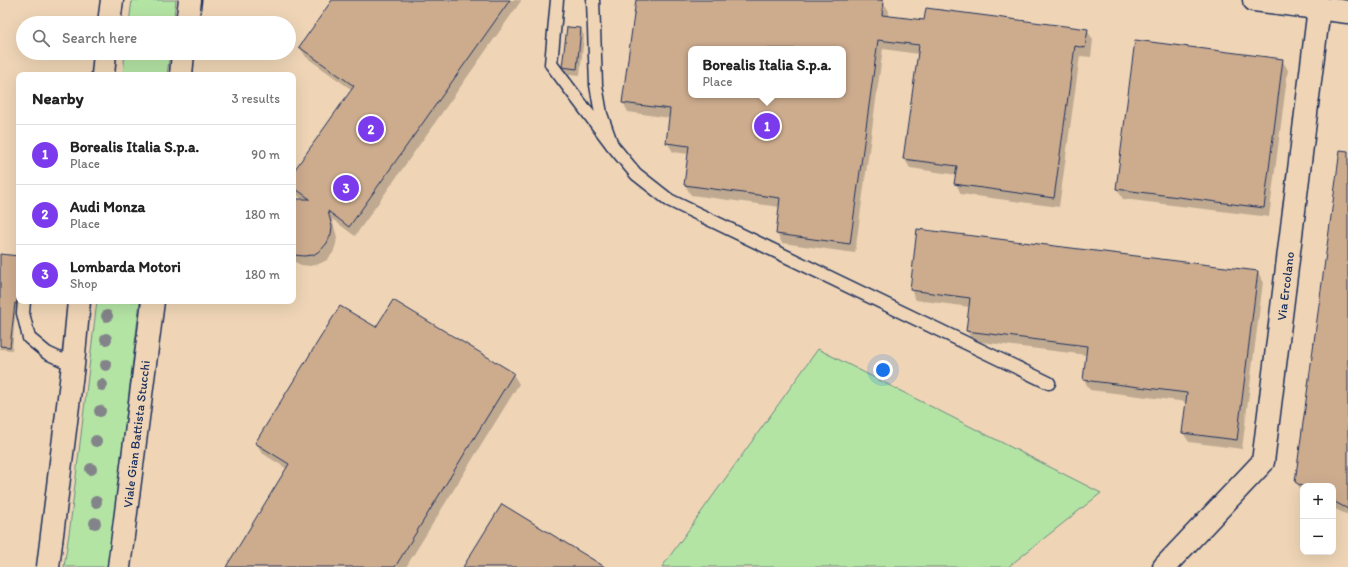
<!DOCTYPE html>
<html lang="en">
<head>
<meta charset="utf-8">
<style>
	body { margin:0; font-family:Itim,sans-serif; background:#f2f2f2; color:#222 }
	.controls { position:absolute; right:12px; bottom:12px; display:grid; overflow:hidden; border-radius:8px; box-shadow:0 4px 16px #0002 }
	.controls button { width:36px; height:36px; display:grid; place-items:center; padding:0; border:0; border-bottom:1px solid #e0e0e0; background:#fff; color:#222; font:20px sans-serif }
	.you { position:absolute; left:883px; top:370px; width:14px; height:14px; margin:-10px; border:3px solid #fff; border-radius:50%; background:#1a73e8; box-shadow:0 0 0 6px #1a73e833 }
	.badge { display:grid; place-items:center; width:26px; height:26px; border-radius:50%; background:#7c3aed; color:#fff; font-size:13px; font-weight:700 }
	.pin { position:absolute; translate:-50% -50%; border:2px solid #fff; box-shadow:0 1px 4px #0006 }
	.popup { position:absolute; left:688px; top:46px; width:158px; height:52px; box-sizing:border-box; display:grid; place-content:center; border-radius:8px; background:#fff; filter:drop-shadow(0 1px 3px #0005); font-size:13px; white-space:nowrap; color:#767676 }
	.popup b { font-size:15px; color:#222 }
	.popup::after { content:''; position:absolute; left:50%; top:100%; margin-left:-8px; border:8px solid transparent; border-top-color:#fff }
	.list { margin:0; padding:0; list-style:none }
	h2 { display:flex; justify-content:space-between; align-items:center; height:52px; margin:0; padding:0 16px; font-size:17px }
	h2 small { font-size:13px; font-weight:400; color:#767676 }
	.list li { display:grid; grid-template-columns:26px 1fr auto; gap:12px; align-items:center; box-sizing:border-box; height:60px; padding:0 16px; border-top:1px solid #e0e0e0 }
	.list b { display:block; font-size:15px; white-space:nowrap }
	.list p { margin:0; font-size:13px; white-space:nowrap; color:#767676 }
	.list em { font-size:13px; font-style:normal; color:#767676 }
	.icon { flex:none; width:22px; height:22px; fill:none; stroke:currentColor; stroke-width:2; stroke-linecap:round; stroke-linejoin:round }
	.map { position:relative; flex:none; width:1348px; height:567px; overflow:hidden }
	.search { position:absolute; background:#fff; box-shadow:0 4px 16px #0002; left:16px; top:16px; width:280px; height:44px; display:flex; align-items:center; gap:10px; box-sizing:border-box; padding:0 14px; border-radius:22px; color:#767676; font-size:15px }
	.panel { position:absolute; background:#fff; box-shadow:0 4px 16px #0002; left:16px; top:72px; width:280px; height:232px; border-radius:8px }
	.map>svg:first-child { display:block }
	.green { fill:#b4e4a4; stroke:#688a81 }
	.shadow { fill:#0003; fill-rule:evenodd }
	.building { fill:#cdac8e; stroke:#1b2f5e; fill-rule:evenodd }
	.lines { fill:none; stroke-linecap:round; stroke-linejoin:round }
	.lane-casing { stroke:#1b2f5e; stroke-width:15 }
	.street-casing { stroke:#1b2f5e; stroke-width:25 }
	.primary-casing { stroke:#1b2f5e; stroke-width:25 }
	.lane { stroke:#efd5b6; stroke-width:12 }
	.street { stroke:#efd5b6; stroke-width:22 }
	.primary { stroke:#efd5b6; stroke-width:22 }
	.tree { fill:#838489 }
	.labels { text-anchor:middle; stroke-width:3; stroke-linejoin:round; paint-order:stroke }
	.street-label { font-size:13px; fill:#1b2f5e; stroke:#efd5b6 }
</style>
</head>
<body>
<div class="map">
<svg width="1348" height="567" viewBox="0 0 1348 567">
	<rect width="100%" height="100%" fill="#efd5b6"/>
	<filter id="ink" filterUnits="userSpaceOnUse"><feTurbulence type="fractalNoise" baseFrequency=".025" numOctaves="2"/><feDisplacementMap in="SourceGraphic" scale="8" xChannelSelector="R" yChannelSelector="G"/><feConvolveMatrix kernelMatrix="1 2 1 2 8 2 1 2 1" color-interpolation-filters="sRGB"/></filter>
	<g filter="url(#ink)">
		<g class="green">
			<polygon points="132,0 176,0 173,23 129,23"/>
			<polygon points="125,53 170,53 167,75 123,75"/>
			<polygon points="97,301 140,301 112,535 107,567 64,567 70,527"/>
			<polygon points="818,349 1101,493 1008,567 662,567"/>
		</g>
		<g class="shadow">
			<polygon points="333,0 521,0 521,1 355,236 332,219 337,237 336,244 333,253 327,260 319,264 310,266 301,265 293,261 293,201 304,200 293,192 293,173 352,90 306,57 300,47"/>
			<path d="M637 0H872L883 2 889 11 888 17 925 22 1087 30 1093 40 1091 57 1080 56 1059 207 961 194 956 184 957 175 910 168 904 158 918 54 883 49 855 253 782 243 777 234 780 207 691 195 685 185 689 154 673 152 667 142 670 118 628 112 623 102ZM691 49H843V95H691Z"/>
			<polygon points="581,29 584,36 580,75 567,74 563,67"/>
			<polygon points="1282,60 1288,70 1269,217 1123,199 1117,189"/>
			<polygon points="1348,152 1348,515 1333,508 1333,486 1303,486 1303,493 1296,482"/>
			<polygon points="918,230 1258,272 1263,282 1242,449 1189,442 1183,433 1187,402 1090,390 1084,380 1087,355 973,341 967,331 970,307 916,300 911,290"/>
			<polygon points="0,255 19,257 19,301 22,306 16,306 12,350 0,349"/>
			<polygon points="376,329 513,374 519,384 406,567 227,567 287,469 262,453 256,443"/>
		</g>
		<g class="building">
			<polygon points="332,0 510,0 349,227 328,211 332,227 331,234 327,243 321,250 313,255 304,256 294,255 293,255 293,200 297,199 310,199 293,187 293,172 354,86 299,47"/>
			<path d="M636 0H879L884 1 882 15 924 20 926 8 1088 29 1085 48 1075 46 1054 198 954 184 957 166 903 159 919 45 878 40 850 244 776 234 780 198 684 185 689 146 666 143 670 109 622 103ZM691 49H843V95H691Z"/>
			<polygon points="567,27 581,28 577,69 562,67"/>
			<polygon points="1135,40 1283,59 1264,208 1116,189"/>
			<polygon points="1340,150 1348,151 1348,509 1333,501 1333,486 1303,487 1295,482"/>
			<polygon points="917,229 1258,271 1237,440 1182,433 1187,393 1083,380 1087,346 966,331 970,298 910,290"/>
			<polygon points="0,254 19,256 19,301 20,304 15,303 10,347 0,346"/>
			<polygon points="393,300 514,373 395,567 226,567 289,464 255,443 340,306 376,327"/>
			<polygon points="502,504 605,567 463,567"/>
		</g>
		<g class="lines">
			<g class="lane-casing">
				<g id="lane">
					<polyline points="557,0 551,64 612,145 601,114 596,85 593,0"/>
					<polyline points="612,145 636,174 669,200 1049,383"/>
					<polyline points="24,301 23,313 29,338 47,353 73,365"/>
				</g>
			</g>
			<g class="street-casing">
				<g id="street">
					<polyline points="1254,0 1348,12"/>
					<polyline points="1164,567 1263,462 1319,8"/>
				</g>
			</g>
			<g class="primary-casing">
				<g id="primary">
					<polyline points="109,23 112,0"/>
					<polyline points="187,23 190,0"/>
					<polyline points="103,75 105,53"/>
					<polyline points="181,75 183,53"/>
					<polyline points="48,567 73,365 79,301"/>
					<polyline points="119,567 153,301"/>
				</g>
			</g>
			<use href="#lane" class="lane"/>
			<use href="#street" class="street"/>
			<use href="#primary" class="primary"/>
		</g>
		<g class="tree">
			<circle cx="107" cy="316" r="6"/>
			<circle cx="106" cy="339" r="6"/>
			<circle cx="106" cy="365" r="6"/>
			<circle cx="102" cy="385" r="6"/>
			<circle cx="100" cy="411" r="6"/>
			<circle cx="96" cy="441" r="6"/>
			<circle cx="91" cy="469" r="6"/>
			<circle cx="96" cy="502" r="6"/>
			<circle cx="95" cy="523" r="6"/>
		</g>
	</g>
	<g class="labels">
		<g class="street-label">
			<text transform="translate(1285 286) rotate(-83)" y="5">Via Ercolano</text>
			<text transform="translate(136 434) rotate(-83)" y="5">Viale Gian Battista Stucchi</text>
		</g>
	</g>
</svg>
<div class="controls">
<button>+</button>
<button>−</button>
</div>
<div class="you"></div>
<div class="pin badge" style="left:767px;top:126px">1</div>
<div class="popup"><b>Borealis Italia S.p.a.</b>Place</div>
<div class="pin badge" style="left:371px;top:129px">2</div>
<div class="pin badge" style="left:346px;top:188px">3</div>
<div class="search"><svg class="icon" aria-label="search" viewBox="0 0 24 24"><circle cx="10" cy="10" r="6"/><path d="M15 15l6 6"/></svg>Search here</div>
<section class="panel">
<h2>Nearby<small>3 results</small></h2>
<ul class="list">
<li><span class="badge">1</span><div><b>Borealis Italia S.p.a.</b><p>Place</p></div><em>90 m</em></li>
<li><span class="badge">2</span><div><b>Audi Monza</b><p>Place</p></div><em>180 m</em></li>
<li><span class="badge">3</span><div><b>Lombarda Motori</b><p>Shop</p></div><em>180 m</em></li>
</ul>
</section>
</div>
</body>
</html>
